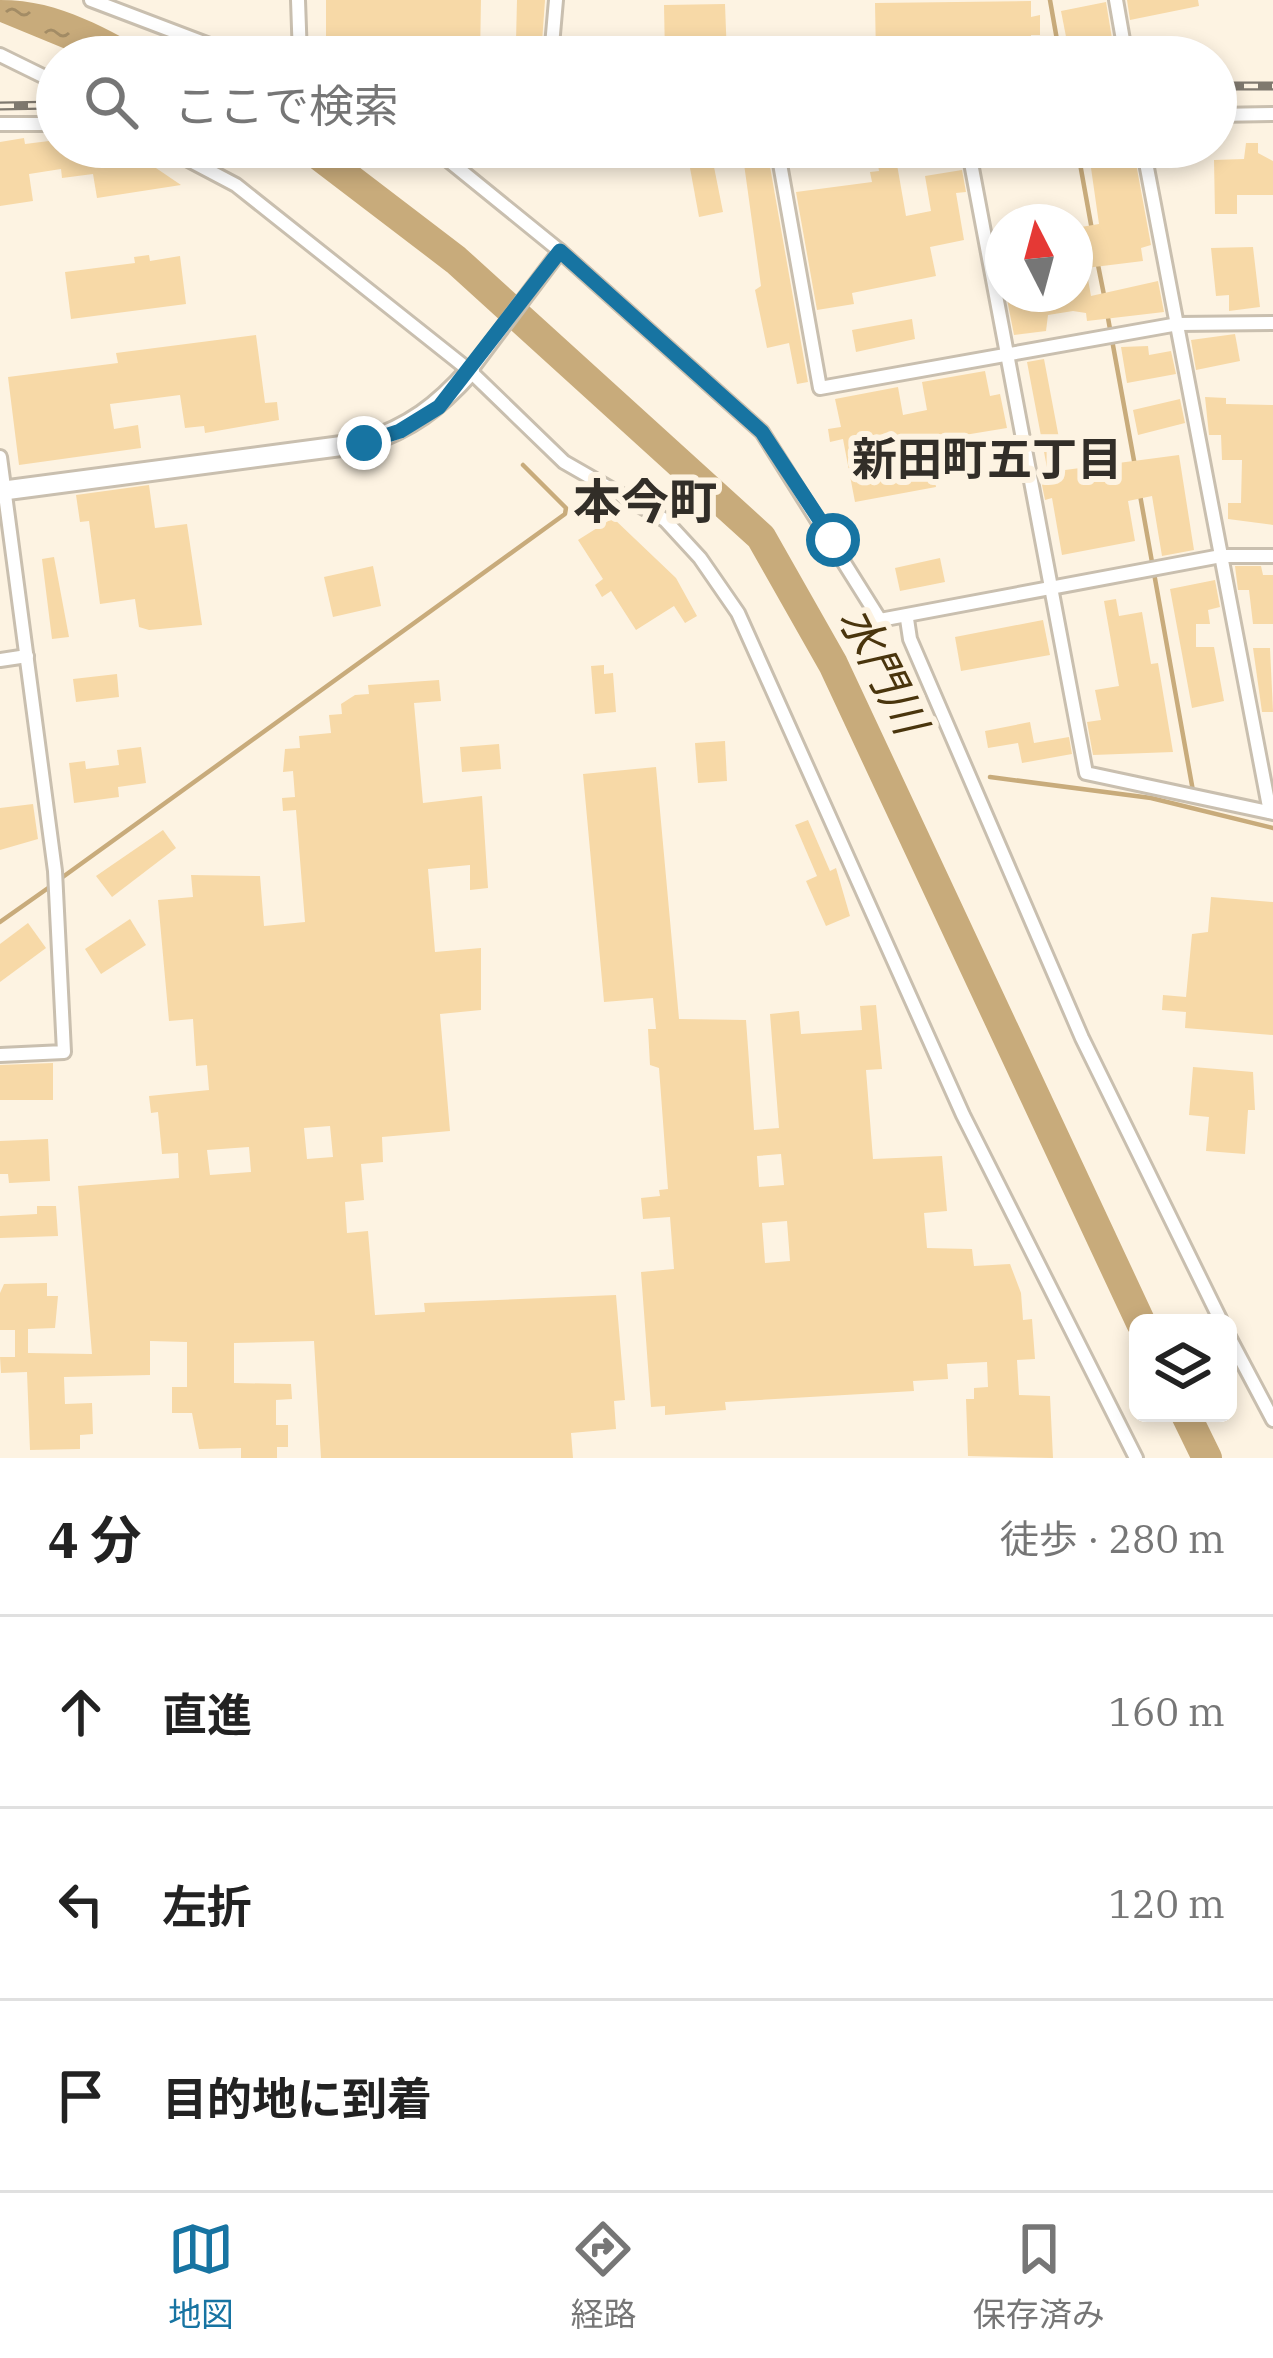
<!DOCTYPE html>
<html lang="ja">
<head>
<meta charset="utf-8">
<style>
	body { margin:0; font-family:"IBM Plex Serif","Noto Sans JP",serif; background:#f2f2f2; color:#222 }
	.controls { position:absolute; right:36px; bottom:36px; display:grid; overflow:hidden; border-radius:18px; box-shadow:0 6px 18px #0003 }
	.controls button { width:108px; height:108px; display:grid; place-items:center; padding:0; border:0; border-bottom:3px solid #e0e0e0; background:#fff; color:#222; font:60px sans-serif }
	.compass { position:absolute; left:985px; top:204px; width:108px; height:108px; border-radius:50%; background:#fff; box-shadow:0 6px 18px #0003; rotate:354deg }
	.stop { position:absolute; width:36px; height:36px; margin:-27px; border:9px solid #1774a2; border-radius:50%; background:#fff }
	.stop.end { background:#1774a2; border-color:#fff; box-shadow:0 3px 12px #0008 }
	.list { margin:0; padding:0; list-style:none }
	h2 { display:flex; justify-content:space-between; align-items:center; height:156px; margin:0; padding:0 48px; font-size:51px }
	h2 small { font-size:39px; font-weight:400; color:#767676 }
	.list li { display:grid; grid-template-columns:78px 1fr auto; gap:36px; align-items:center; box-sizing:border-box; height:192px; padding:0 48px; border-top:3px solid #e0e0e0 }
	.list b { display:block; font-size:45px; white-space:nowrap }
	.list em { font-size:39px; font-style:normal; color:#767676 }
	.icon { flex:none; width:66px; height:66px; fill:none; stroke:currentColor; stroke-width:2; stroke-linecap:round; stroke-linejoin:round }
	.map { position:relative; flex:none; width:1273px; height:1458px; overflow:hidden }
	.search { position:absolute; background:#fff; box-shadow:0 6px 18px #0003; left:36px; right:36px; top:36px; height:132px; display:flex; align-items:center; gap:30px; box-sizing:border-box; padding:0 42px; border-radius:66px; color:#767676; font-size:45px }
	.sheet { height:732px; background:#fff }
	nav { display:flex; justify-content:space-around; align-items:center; box-sizing:border-box; height:168px; border-top:3px solid #e0e0e0; background:#fff; font-size:33px; color:#767676 }
	nav a { display:grid; justify-items:center; gap:6px }
	nav .on { color:#1774a2 }
	.map>svg:first-child { display:block }
	.water { fill:url(#water-ripples) }
	.lines { fill:none; stroke-linecap:round; stroke-linejoin:round }
	.stream { stroke:#c8ab7b; stroke-width:4.5 }
	.river { stroke:#c8ab7b; stroke-width:30 }
	.building { fill:#f7d9a7; fill-rule:evenodd }
	.street-casing { stroke:#c9bfaf; stroke-width:18 }
	.secondary-casing { stroke:#c9bfaf; stroke-width:24 }
	.street { stroke:#fff; stroke-width:12 }
	.secondary { stroke:#fff; stroke-width:18 }
	.rail-casing { stroke:#7f796f; stroke-width:9 }
	.rail { stroke:#fdf3e2; stroke-width:4.5; stroke-dasharray:14; stroke-linecap:butt }
	.route { stroke:#1774a2; stroke-width:15 }
	.labels { text-anchor:middle; stroke-width:12; stroke-linejoin:round; paint-order:stroke }
	.neighbourhood-label { font-size:45px; font-weight:bold; fill:#322e28; stroke:#fdf3e2 }
	.water-label { font-size:45px; font-style:italic; fill:#4a350d; stroke:#fdf3e2 }
	.quarter-label { font-size:48px; font-weight:bold; fill:#322e28; stroke:#fdf3e2 }
</style>
</head>
<body>
<div class="map">
<svg width="1273" height="1458" viewBox="0 0 1273 1458">
	<defs>
		<pattern id="water-ripples" width="26" height="14" patternUnits="userSpaceOnUse" patternTransform="scale(3)"><rect width="26" height="14" fill="#c8ab7b"/><path d="M2 4q2-2 4 0t4 0M15 11q2-2 4 0t4 0" fill="none" stroke="#a38c65"/></pattern>
	</defs>
	<rect width="100%" height="100%" fill="#fdf3e2"/>
	<path class="water" d="M0 0C63 0 106 30 160 57H85L0 22Z"/>
	<g class="lines">
		<g class="stream">
			<polyline points="1050,0 1060,57"/>
			<polyline points="1077,147 1092,230"/>
			<polyline points="1098,265 1104,295"/>
			<polyline points="1108,318 1135,466"/>
			<polyline points="1140,495 1193,791"/>
			<polyline points="990,777 1151,798 1273,828"/>
			<polyline points="60,879 565,514 566,508 523,465"/>
			<polyline points="0,922 51,886"/>
		</g>
		<g class="river">
			<polyline points="308,147 456,260 761,537 833,664 1141,1323"/>
			<polyline points="1185,1413 1207,1458"/>
		</g>
	</g>
	<g class="building">
		<polygon points="326,0 481,0 480,57 371,57 371,51 335,51 335,43 326,43"/>
		<polygon points="517,0 545,0 542,42 516,41"/>
		<polygon points="1127,0 1198,0 1199,6 1130,20"/>
		<polygon points="1031,1 1031,17 1040,15 1040,35 1031,35 1032,57 876,57 875,3"/>
		<polygon points="1106,2 1115,57 1070,57 1061,11"/>
		<polygon points="725,4 727,57 665,57 664,5"/>
		<polygon points="24,138 25,144 57,140 57,147 125,147 181,185 97,198 93,174 62,178 61,169 29,174 33,201 0,206 0,142"/>
		<polygon points="1246,143 1258,143 1258,153 1273,161 1273,195 1237,195 1237,214 1215,214 1214,160 1244,159"/>
		<polygon points="875,147 895,153 906,216 931,211 925,176 962,170 966,192 956,193 964,240 930,247 936,276 852,293 854,304 817,310 796,192 872,182 870,172 879,171"/>
		<polygon points="1088,147 1133,147 1151,245 1141,248 1143,261 1086,268 1091,296 1158,281 1164,312 1087,321 1086,313 1073,311 1048,315 1046,331 1014,335 1006,294 1075,294 1075,228 1099,224"/>
		<polygon points="711,152 723,212 699,217 688,157"/>
		<polygon points="769,161 808,382 797,384 789,343 767,348 755,290 761,286 744,164"/>
		<polygon points="1253,247 1260,307 1229,311 1229,295 1216,296 1211,248"/>
		<polygon points="149,255 150,261 180,256 186,304 71,319 65,272 135,263 134,257"/>
		<polygon points="912,319 915,339 856,352 852,330"/>
		<polygon points="1235,334 1240,361 1196,370 1191,340"/>
		<polygon points="256,335 265,403 277,402 279,420 205,433 204,426 185,428 180,395 110,404 114,429 138,425 141,448 19,465 8,377 118,363 116,353"/>
		<polygon points="1148,346 1149,355 1171,351 1176,374 1127,383 1121,347"/>
		<polygon points="1044,359 1065,470 1179,455 1194,550 1162,556 1152,496 1128,501 1135,541 1062,555 1052,498 1045,500 1042,485 1048,473 1027,362"/>
		<polygon points="985,371 990,396 1000,394 1007,428 928,441 936,487 855,502 843,439 830,442 828,429 841,427 835,399 898,387 903,415 927,410 922,382"/>
		<polygon points="1205,397 1226,398 1226,404 1273,405 1273,525 1228,519 1228,503 1241,503 1242,460 1222,460 1221,435 1209,435"/>
		<polygon points="1180,399 1185,423 1138,435 1133,410"/>
		<polygon points="149,485 155,528 187,524 202,625 149,630 139,627 135,599 100,604 89,521 80,522 76,495"/>
		<polygon points="613,518 676,578 697,616 685,623 674,606 636,630 611,591 602,597 595,585 603,579 578,540"/>
		<polygon points="54,557 69,637 52,639 42,559"/>
		<polygon points="940,558 945,582 900,591 895,568"/>
		<polygon points="373,566 381,606 333,617 324,577"/>
		<polygon points="1235,566 1261,566 1263,575 1273,575 1273,624 1253,624 1249,590 1238,590"/>
		<polygon points="1215,580 1220,607 1208,610 1210,624 1196,624 1196,647 1214,647 1224,701 1192,708 1170,589"/>
		<polygon points="1116,599 1119,616 1142,612 1151,664 1158,663 1173,752 1093,755 1087,722 1101,720 1095,690 1119,686 1104,601"/>
		<polygon points="1043,620 1050,655 961,671 955,637"/>
		<polygon points="1253,648 1270,648 1273,712 1262,712"/>
		<polygon points="604,665 604,674 613,673 616,712 595,714 591,666"/>
		<polygon points="117,674 119,697 76,702 73,679"/>
		<path d="M439 680 441 701 414 703 423 803 482 796 488 888 470 890V865L428 869 435 952 481 948V1010L440 1014 450 1131 382 1137 383 1162 361 1164 364 1200 345 1202 347 1233 368 1231 375 1315 425 1312 424 1303 616 1295 625 1400 614 1401 616 1429 571 1433 573 1458H321L314 1341 234 1343V1383L291 1384 292 1399 276 1400V1425H288V1447H277V1458H241V1448L199 1449 192 1413H172V1387H187V1342L150 1341V1375L64 1377 65 1404 92 1403 93 1434 80 1435V1449L30 1450 27 1372 1 1373 0 1357H15V1330H0V1293L4 1284 47 1283V1296H58L55 1328 28 1329V1353L92 1354 78 1186 179 1178 178 1153 162 1154 158 1112 151 1113 149 1096 209 1090 207 1065 196 1066 193 1019 169 1021 158 900 193 897 191 875 260 876 264 926 305 922 296 810 283 811 282 798 295 797 293 771 283 772 285 749 300 748 299 736 331 733 329 715 342 714 341 704 355 695 369 694 368 685ZM330 1126 333 1157 307 1159 304 1128ZM249 1147 251 1172 210 1175 207 1150Z"/>
		<polygon points="1030,722 1034,743 1069,737 1072,754 1022,763 1018,743 988,748 985,731"/>
		<polygon points="725,741 727,781 698,783 695,743"/>
		<polygon points="499,744 501,769 462,772 460,747"/>
		<polygon points="141,747 146,783 118,787 119,797 74,803 69,763 85,761 86,769 119,765 117,750"/>
		<path d="M656 767 679 1019 746 1020 754 1130 779 1128 770 1014 799 1011 801 1034 862 1030 860 1006 876 1005 882 1069 866 1070 873 1159 942 1156 947 1211 924 1213 927 1248 972 1249 974 1266 1010 1264 1021 1293 1023 1320 1032 1319 1035 1359 1017 1360 1019 1395 1050 1396 1053 1458 968 1456 966 1399H974V1388L988 1387 987 1362 947 1364 948 1379 913 1381 914 1391 725 1402 726 1410 665 1415V1406L651 1407 641 1272 674 1269 670 1217 643 1219 641 1198 660 1196 659 1190 668 1189 659 1068 650 1065 648 1029H656L653 998 604 1002 583 774ZM781 1154 784 1185 759 1187 757 1156ZM787 1221 790 1261 765 1263 762 1223Z"/>
		<polygon points="33,804 38,839 0,850 0,808"/>
		<polygon points="808,820 830,871 836,868 850,916 826,926 806,881 817,876 795,825"/>
		<polygon points="163,830 176,848 112,897 96,876"/>
		<polygon points="1211,897 1273,902 1273,1035 1185,1028 1186,1012 1162,1010 1163,995 1186,997 1192,934 1208,932"/>
		<polygon points="130,919 146,945 101,974 85,949"/>
		<polygon points="28,923 46,948 0,982 0,944"/>
		<polygon points="53,1063 53,1100 0,1100 0,1065"/>
		<polygon points="1193,1067 1253,1072 1255,1110 1248,1110 1245,1154 1206,1151 1209,1117 1189,1115"/>
		<polygon points="48,1139 50,1181 9,1183 8,1174 0,1174 0,1141"/>
		<polygon points="37,1206 56,1206 58,1236 0,1238 0,1216 37,1214"/>
	</g>
	<g class="lines">
		<g class="street-casing">
			<g id="street">
				<polyline points="91,0 241,57"/>
				<polyline points="298,0 300,57"/>
				<polyline points="1116,0 1126,57"/>
				<polyline points="0,55 57,83"/>
				<polyline points="551,57 556,0"/>
				<polyline points="1216,115 1273,114"/>
				<polyline points="0,124 57,124"/>
				<polyline points="164,147 236,185 470,371 564,462 665,520 700,558 738,613 963,1115 1136,1458"/>
				<polyline points="432,147 560,251 762,432 880,620 1221,556 1273,556"/>
				<polyline points="777,147 820,388 1178,324 1273,323"/>
				<polyline points="968,147 1086,773 1273,813"/>
				<polyline points="1143,147 1270,812"/>
				<polyline points="470,371 560,251"/>
				<polyline points="0,457 55,871 64,1052 0,1055"/>
				<polyline points="907,619 910,639 1082,1038 1222,1323"/>
				<polyline points="0,660 27,656"/>
				<polyline points="1228,1335 1273,1420"/>
			</g>
		</g>
		<g class="secondary-casing">
			<path id="secondary" d="M0 491 364 443C410 428 438 407 470 371"/>
		</g>
		<use href="#street" class="street"/>
		<use href="#secondary" class="secondary"/>
		<g class="rail-casing">
			<g id="rail">
				<polyline points="1216,86 1273,86"/>
				<polyline points="0,106 57,105"/>
			</g>
		</g>
		<use href="#rail" class="rail"/>
	</g>
	<g class="lines">
		<polyline class="route" points="364,443 400,431 439,407 560,251 762,432 833,540"/>
	</g>
	<g class="labels">
		<g class="neighbourhood-label">
			<text x="987" y="475">新田町五丁目</text>
		</g>
		<g class="water-label">
			<text transform="translate(883 670) rotate(63)" y="16">水門川</text>
		</g>
		<g class="quarter-label">
			<text x="645" y="519">本今町</text>
		</g>
	</g>
</svg>
<div class="controls">
<button><svg class="icon" aria-label="layers" viewBox="0 0 24 24"><path d="M12 4l9 5-9 5-9-5zM3 14l9 5 9-5"/></svg></button>
</div>
<svg class="compass" viewBox="-18 -18 36 36"><path d="M0-13l5 13h-10z" fill="#e53935"/><path d="M0 13l5-13h-10z" fill="#767676"/></svg>
<div class="stop" style="left:833px;top:540px"></div>
<div class="stop end" style="left:364px;top:443px"></div>
<div class="search"><svg class="icon" aria-label="search" viewBox="0 0 24 24"><circle cx="10" cy="10" r="6"/><path d="M15 15l6 6"/></svg>ここで検索</div>
</div>
<section class="sheet">
<h2>4 分<small>徒歩 · 280 m</small></h2>
<ul class="list">
<li><svg class="icon" aria-label="ahead" viewBox="0 0 24 24"><path d="M12 20V5M6 11l6-6 6 6"/></svg><div><b>直進</b></div><em>160 m</em></li>
<li><svg class="icon" aria-label="left" viewBox="0 0 24 24"><path d="M17 20v-9H6M10 6l-5 5 5 5"/></svg><div><b>左折</b></div><em>120 m</em></li>
<li><svg class="icon" aria-label="arrive" viewBox="0 0 24 24"><path d="M6 21V4h12l-3 4 3 4H6"/></svg><div><b>目的地に到着</b></div></li>
</ul>
</section>
<nav>
<a class="on"><svg class="icon" aria-label="map" viewBox="0 0 24 24"><path d="M3 6l6-2 6 2 6-2v14l-6 2-6-2-6 2zM9 4v14M15 6v14"/></svg>地図</a>
<a><svg class="icon" aria-label="directions" viewBox="0 0 24 24"><path d="M12 3l9 9-9 9-9-9zM9 14v-3h6M13 9l2 2-2 2"/></svg>経路</a>
<a><svg class="icon" aria-label="saved" viewBox="0 0 24 24"><path d="M7 4h10v16l-5-4-5 4z"/></svg>保存済み</a>
</nav>
</body>
</html>
